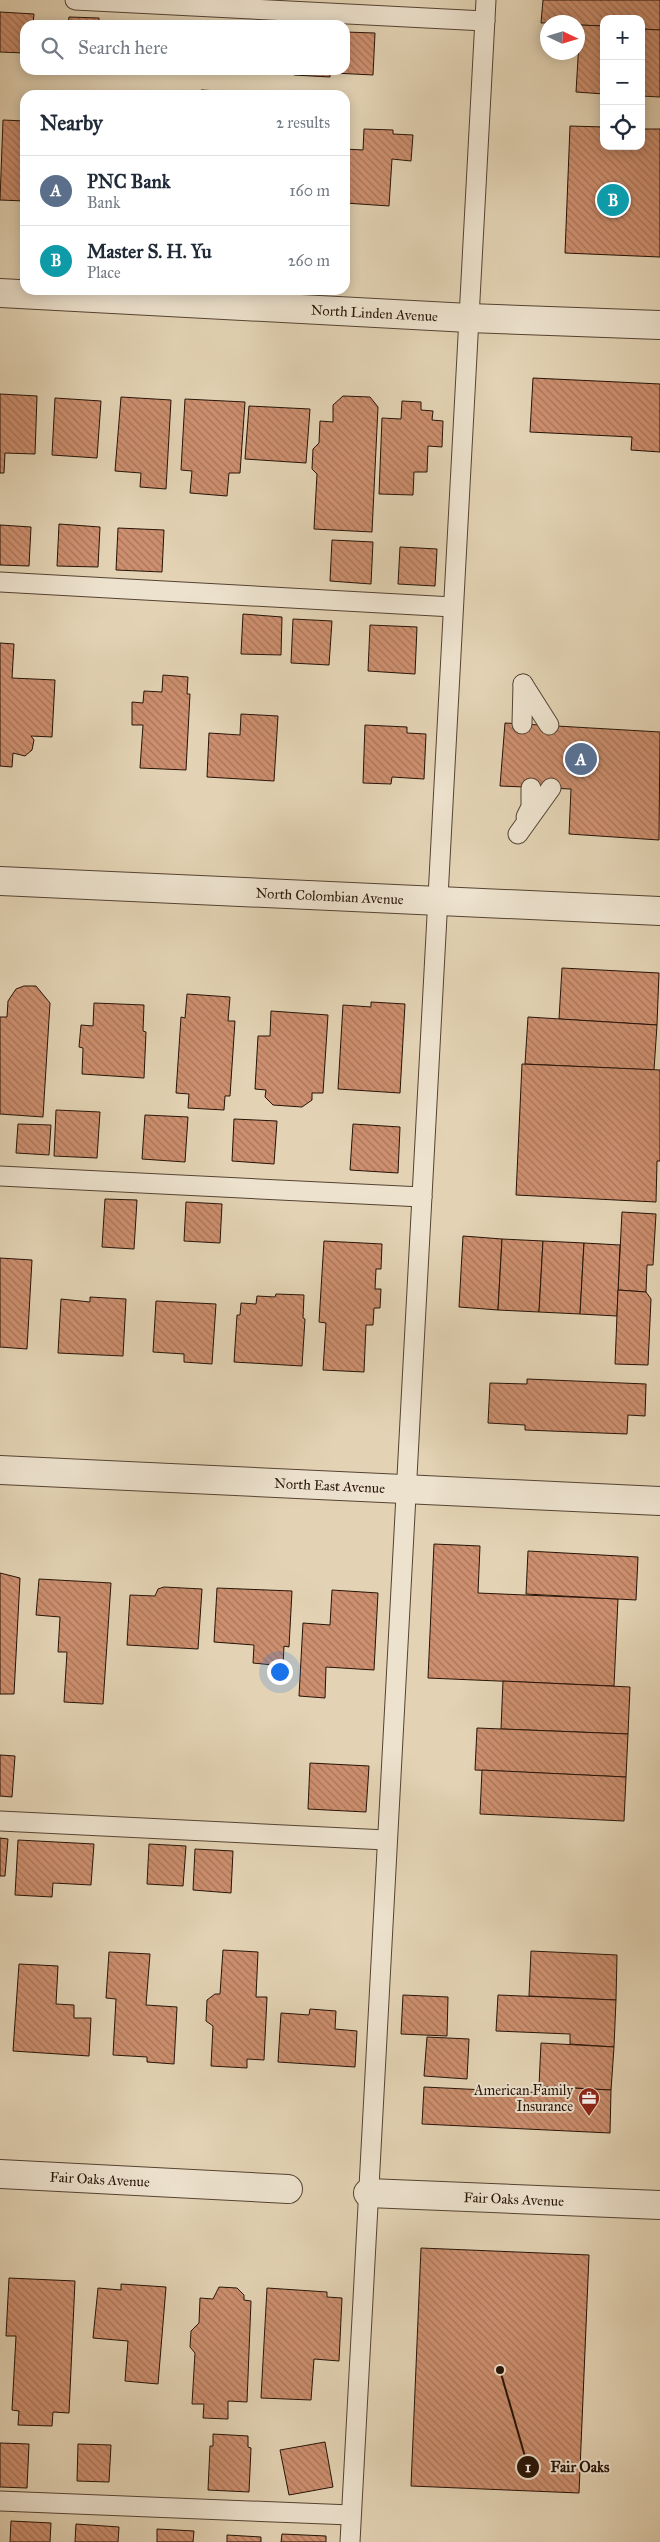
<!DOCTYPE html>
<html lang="en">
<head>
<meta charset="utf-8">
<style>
	body { margin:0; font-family:"IM FELL Great Primer",serif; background:#f6f6f7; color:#1f2937 }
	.controls { position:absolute; right:15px; top:15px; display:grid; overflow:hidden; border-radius:10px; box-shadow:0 2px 12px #0003 }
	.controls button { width:45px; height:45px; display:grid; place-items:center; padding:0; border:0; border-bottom:1px solid #e0e1e3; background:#fff; color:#1f2937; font:25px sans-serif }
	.compass { position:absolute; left:540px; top:15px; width:45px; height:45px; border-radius:50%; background:#fff; box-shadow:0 2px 12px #0003; rotate:94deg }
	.you { position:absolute; left:279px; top:1671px; width:18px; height:18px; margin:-12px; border:4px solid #fff; border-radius:50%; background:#1a73e8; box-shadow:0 0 0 8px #1a73e833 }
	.badge { display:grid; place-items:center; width:32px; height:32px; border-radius:50%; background:#2563eb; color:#fff; font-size:16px; font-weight:700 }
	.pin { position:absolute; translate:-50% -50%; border:2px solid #fff; box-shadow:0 1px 5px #0006 }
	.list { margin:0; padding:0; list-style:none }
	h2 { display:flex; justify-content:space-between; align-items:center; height:65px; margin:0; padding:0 20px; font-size:21px }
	h2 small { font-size:16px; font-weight:400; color:#747a83 }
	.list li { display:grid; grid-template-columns:32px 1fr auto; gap:15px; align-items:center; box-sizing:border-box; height:70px; padding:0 20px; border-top:1px solid #e0e1e3 }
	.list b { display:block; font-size:19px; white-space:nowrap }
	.list p { margin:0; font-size:16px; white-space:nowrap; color:#747a83 }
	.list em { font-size:16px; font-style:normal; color:#747a83 }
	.icon { flex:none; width:28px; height:28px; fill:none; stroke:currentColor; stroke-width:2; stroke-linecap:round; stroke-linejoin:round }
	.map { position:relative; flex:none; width:660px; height:2542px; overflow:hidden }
	.search { position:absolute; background:#fff; box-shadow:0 2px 12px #0003; left:20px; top:20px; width:330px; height:55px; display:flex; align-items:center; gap:12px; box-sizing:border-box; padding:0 18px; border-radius:15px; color:#747a83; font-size:19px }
	.panel { position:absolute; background:#fff; box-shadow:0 2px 12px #0003; left:20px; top:90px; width:330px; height:205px; border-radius:15px }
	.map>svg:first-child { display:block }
	.building { fill:url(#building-back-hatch); stroke:#261307 }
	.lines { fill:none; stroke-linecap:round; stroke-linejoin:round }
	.lane-casing { stroke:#554332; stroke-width:21 }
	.street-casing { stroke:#554332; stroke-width:30 }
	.lane { stroke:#ede2ce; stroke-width:19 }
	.street { stroke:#ede2ce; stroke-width:28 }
	.labels { text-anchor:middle; stroke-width:4; stroke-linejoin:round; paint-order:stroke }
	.street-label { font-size:14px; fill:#261307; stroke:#ede2ce }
	.poi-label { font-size:14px; fill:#261307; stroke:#ede2ce; text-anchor:end }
	.leader { fill:none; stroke:#261307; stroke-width:2 }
	.callout-dot { fill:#261307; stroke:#ede2ce; stroke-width:2 }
	.mark-label { font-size:15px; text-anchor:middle; font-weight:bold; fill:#fff }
	.callout-label { font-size:15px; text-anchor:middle; font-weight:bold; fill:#261307; stroke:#ede2ce; stroke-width:4; stroke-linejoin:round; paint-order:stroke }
</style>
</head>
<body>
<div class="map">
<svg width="660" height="2542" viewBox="0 0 660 2542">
	<defs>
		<pattern id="building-back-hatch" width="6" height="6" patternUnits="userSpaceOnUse" patternTransform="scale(1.25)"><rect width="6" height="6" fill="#cd8f6f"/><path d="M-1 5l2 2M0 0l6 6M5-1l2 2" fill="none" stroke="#a67459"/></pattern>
	</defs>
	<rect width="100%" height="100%" fill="#e3d3b4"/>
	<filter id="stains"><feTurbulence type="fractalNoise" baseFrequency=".004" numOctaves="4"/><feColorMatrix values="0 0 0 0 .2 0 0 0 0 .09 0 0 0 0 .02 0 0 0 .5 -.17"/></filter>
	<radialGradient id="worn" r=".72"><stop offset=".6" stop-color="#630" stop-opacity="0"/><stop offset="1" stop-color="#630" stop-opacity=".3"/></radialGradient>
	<g class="building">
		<polygon points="543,0 660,0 660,30 641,29 641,19 604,19 604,26 578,25 578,22 541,23"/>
		<polygon points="0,12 34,14 33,25 25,25 25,53 0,52"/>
		<polygon points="69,17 99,18 99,25 68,25"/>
		<polygon points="580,25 604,26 604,94 576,92"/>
		<polygon points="641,29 660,30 660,97 641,96"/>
		<polygon points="345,32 375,33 373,75 334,73 335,70 345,70"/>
		<polygon points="294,70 330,70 330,77 294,75"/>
		<polygon points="201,90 256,93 256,95 201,95"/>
		<polygon points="3,120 25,121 25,201 0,200"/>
		<polygon points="570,126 604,127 604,146 641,146 641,129 660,129 660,257 565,253"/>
		<polygon points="364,129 393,130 393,134 413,135 411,161 392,159 389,206 345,203 345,149 363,150"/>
		<polygon points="533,378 660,384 660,452 631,450 632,437 530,432"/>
		<polygon points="0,394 37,396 35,454 5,453 4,473 0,473"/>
		<polygon points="343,396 370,397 378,407 372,532 314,529 317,474 312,469 313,449 319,443 320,421 333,422 333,405"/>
		<polygon points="121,397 171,400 166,489 140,487 141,473 115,471"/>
		<polygon points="55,398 101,401 97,458 52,455"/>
		<polygon points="185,399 245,402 240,473 229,473 227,496 190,493 192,471 181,470"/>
		<polygon points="402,401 421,402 421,410 433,411 432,420 443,421 442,447 428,446 427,472 414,472 413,495 379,494 382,418 401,419"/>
		<polygon points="249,406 310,409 306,463 245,459"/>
		<polygon points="59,524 100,527 98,567 57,566"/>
		<polygon points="0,525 31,527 29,566 0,565"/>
		<polygon points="118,528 164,530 162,572 116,570"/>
		<polygon points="332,540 373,542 371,584 330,581"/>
		<polygon points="400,547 437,549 435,586 398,584"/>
		<polygon points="243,614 282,617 281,655 241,654"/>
		<polygon points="293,619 332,621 329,665 291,663"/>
		<polygon points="370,625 417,627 415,674 368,671"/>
		<polygon points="0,643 14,644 12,678 55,680 52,737 31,736 34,740 32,750 25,756 13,753 12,767 0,766"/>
		<polygon points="163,675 188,677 187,694 190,694 186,770 140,768 143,725 132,725 132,702 143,703 144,691 162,692"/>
		<polygon points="241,714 278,716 274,781 207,777 209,733 240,735"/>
		<polygon points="505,723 660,732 659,840 569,834 571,789 500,786"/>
		<polygon points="365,725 407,727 407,733 426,734 424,779 392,777 391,784 363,783"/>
		<polygon points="562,968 659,973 657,1025 559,1019"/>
		<polygon points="24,986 36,986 50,1003 43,1117 0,1114 0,1017 7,1017 8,1001 16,989"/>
		<polygon points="187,994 230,997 228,1021 235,1021 230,1096 225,1096 224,1110 188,1108 189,1094 176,1093 181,1017 185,1018"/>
		<polygon points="371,1002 405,1004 400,1093 338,1089 343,1005 371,1007"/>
		<polygon points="94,1003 144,1005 143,1031 146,1032 144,1078 82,1074 83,1048 79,1047 81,1025 93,1026"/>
		<polygon points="271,1011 328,1015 323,1093 312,1093 312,1100 302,1107 273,1105 265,1097 266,1090 255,1089 258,1036 270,1036"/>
		<polygon points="528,1017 657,1025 654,1070 525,1064"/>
		<polygon points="522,1064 660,1070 660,1161 657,1161 656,1202 516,1195"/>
		<polygon points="56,1110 100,1112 97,1158 54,1156"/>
		<polygon points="145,1115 188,1117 185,1162 142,1159"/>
		<polygon points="234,1119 277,1121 274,1164 232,1161"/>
		<polygon points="18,1124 51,1125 49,1155 16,1153"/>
		<polygon points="353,1124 400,1127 398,1173 350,1170"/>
		<polygon points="105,1199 137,1200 134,1249 102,1247"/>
		<polygon points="186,1202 222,1204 220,1243 184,1241"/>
		<polygon points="622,1212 656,1214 653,1265 647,1265 646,1292 618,1290"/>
		<polygon points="463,1236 502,1239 498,1310 459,1307"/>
		<polygon points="502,1239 543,1241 539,1312 498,1310"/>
		<polygon points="324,1241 382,1244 381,1269 376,1269 375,1289 381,1289 380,1308 374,1308 373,1325 366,1325 364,1372 323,1370 326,1323 319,1322"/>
		<polygon points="543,1241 584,1243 580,1314 539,1312"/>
		<polygon points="584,1243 620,1245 617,1316 580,1314"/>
		<polygon points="0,1258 32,1260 27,1349 0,1347"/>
		<polygon points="618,1290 646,1292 651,1299 648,1365 615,1364"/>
		<polygon points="276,1294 304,1295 303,1318 305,1319 302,1366 234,1362 237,1315 240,1315 241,1303 256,1304 257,1296 275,1297"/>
		<polygon points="90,1297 126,1299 123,1356 58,1353 61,1299 90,1302"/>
		<polygon points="156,1301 216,1304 212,1364 184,1362 184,1354 153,1352"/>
		<polygon points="527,1379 646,1384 645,1416 628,1415 627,1434 525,1430 525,1425 488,1423 490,1383 527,1384"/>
		<polygon points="434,1544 480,1546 478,1593 618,1599 614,1686 428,1678"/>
		<polygon points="528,1551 638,1557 636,1600 526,1594"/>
		<polygon points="0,1573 20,1578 14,1694 0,1694"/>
		<polygon points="39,1579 111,1583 103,1704 64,1702 67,1652 58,1652 60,1617 36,1615"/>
		<polygon points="164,1587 202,1589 198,1649 127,1645 130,1595 155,1596 158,1589"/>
		<polygon points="217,1588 292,1591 289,1647 284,1646 283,1666 253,1663 254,1645 214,1642"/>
		<polygon points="332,1590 378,1593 374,1670 326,1667 325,1698 299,1696 303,1623 330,1625"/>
		<polygon points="503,1681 630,1687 628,1734 501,1729"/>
		<polygon points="477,1728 628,1734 626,1777 475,1770"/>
		<polygon points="0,1755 15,1756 12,1797 0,1796"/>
		<polygon points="310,1763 369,1766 366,1812 308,1809"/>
		<polygon points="482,1770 626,1777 624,1821 480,1814"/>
		<polygon points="0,1838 8,1839 5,1876 0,1876"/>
		<polygon points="18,1840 94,1844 91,1885 53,1883 52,1897 15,1895"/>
		<polygon points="149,1844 186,1846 183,1886 147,1884"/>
		<polygon points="195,1849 233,1851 231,1893 193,1890"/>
		<polygon points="223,1950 258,1952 256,1997 267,1997 264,2060 247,2059 247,2068 211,2066 213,2026 206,2021 207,2000 215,1994 220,1994"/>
		<polygon points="531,1951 617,1955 616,2000 529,1996"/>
		<polygon points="109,1952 150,1954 146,2005 177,2007 174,2064 147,2062 147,2057 113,2055 116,1999 106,1998"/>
		<polygon points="19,1964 58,1966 56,2004 74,2005 74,2018 91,2018 89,2056 13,2051"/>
		<polygon points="403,1995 448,1997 447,2036 401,2034"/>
		<polygon points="498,1995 616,2000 614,2047 570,2044 570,2034 496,2031"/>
		<polygon points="310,2009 336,2011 335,2029 357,2031 355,2067 278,2062 281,2013 309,2015"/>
		<polygon points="427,2037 469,2039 467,2079 424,2076"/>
		<polygon points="541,2043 614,2047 611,2090 539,2086"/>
		<polygon points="424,2087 547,2093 552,2087 611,2090 610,2133 422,2124"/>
		<polygon points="421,2248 589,2255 579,2493 411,2486"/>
		<polygon points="9,2278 75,2281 69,2413 53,2412 52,2426 18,2425 19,2411 12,2410 16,2336 6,2336"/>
		<polygon points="121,2284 166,2287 158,2384 125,2381 128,2341 93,2338 98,2288 121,2290"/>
		<polygon points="219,2287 237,2288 244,2295 244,2300 251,2301 247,2402 228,2401 228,2419 203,2418 204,2404 192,2404 195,2353 190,2347 191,2331 199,2323 200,2298 213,2299"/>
		<polygon points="267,2288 327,2292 327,2297 342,2298 339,2361 314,2359 311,2400 261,2398"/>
		<polygon points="213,2434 248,2436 248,2447 251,2448 249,2492 208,2490 210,2446 213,2446"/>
		<polygon points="325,2442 333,2487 289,2495 280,2450"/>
		<polygon points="0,2443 29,2444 27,2488 0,2487"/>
		<polygon points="78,2444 111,2445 109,2482 77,2481"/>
		<polygon points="11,2521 51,2523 50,2542 10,2542"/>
		<polygon points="76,2524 119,2527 118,2542 75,2542"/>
		<polygon points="157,2529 194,2531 193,2542 157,2542"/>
		<polygon points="282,2534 326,2536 326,2542 281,2542"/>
		<polygon points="227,2535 261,2537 261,2542 227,2542"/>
	</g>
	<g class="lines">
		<g class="lane-casing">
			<g id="lane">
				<polyline points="75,0 485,21"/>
				<polyline points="0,582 453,607"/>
				<polyline points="523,684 549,725"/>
				<polyline points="522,724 523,684"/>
				<polyline points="526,817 531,807 531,788"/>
				<polyline points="518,834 551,788"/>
				<polyline points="0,1176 422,1197"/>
				<polyline points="0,1821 386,1840"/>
				<polyline points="0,2501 351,2515"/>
				<polyline points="350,2542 486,0"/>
			</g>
		</g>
		<g class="street-casing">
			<g id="street">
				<path id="s1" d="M0 293 469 318 660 325"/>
				<path id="s2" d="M0 881 660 911"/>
				<path id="s3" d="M0 1470 660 1501"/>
				<path id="s4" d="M0 2174 288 2189"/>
				<path id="s5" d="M368 2193 660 2205"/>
			</g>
		</g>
		<use href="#lane" class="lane"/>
		<use href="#street" class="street"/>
	</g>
	<defs>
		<g id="office-pin" transform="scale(1.125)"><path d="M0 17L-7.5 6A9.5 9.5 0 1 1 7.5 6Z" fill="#8f2418" stroke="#ede2ce"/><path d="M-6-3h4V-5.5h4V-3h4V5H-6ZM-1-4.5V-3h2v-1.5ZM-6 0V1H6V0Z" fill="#fff"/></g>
	</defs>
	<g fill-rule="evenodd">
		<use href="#office-pin" x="589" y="2098"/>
	</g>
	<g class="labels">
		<g class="street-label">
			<text dy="5" stroke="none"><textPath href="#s1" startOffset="375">North Linden Avenue</textPath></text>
			<text dy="5" stroke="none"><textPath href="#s2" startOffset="330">North Colombian Avenue</textPath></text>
			<text dy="5" stroke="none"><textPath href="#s3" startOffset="330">North East Avenue</textPath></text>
			<text dy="5" stroke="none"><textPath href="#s4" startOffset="100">Fair Oaks Avenue</textPath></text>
			<text dy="5" stroke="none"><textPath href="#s5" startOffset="146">Fair Oaks Avenue</textPath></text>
		</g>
		<g class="poi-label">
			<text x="573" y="2095">American Family<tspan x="573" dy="16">Insurance</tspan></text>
		</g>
	</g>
	<path class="leader" d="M500 2370L528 2467"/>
	<g class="callout-dot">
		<circle cx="500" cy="2370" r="5"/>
		<circle cx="528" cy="2467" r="12"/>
	</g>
	<g class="mark-label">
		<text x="528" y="2472">1</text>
	</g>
	<g class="callout-label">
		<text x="580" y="2472">Fair Oaks</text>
	</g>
	<rect width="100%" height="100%" filter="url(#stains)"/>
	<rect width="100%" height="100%" fill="url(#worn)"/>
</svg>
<div class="controls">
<button>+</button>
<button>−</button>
<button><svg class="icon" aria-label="locate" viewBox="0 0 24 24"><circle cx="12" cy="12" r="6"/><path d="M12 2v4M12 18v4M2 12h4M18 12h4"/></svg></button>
</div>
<svg class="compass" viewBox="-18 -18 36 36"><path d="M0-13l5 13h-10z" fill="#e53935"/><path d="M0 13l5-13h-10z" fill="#747a83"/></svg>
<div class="you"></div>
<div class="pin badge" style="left:581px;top:759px;background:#5c6f8a">A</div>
<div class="pin badge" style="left:613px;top:200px;background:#0f9aa8">B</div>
<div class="search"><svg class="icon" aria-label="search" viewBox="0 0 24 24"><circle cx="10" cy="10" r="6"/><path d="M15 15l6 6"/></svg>Search here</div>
<section class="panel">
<h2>Nearby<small>2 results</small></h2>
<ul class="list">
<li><span class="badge" style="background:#5c6f8a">A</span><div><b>PNC Bank</b><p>Bank</p></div><em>160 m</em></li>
<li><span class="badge" style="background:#0f9aa8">B</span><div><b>Master S. H. Yu</b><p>Place</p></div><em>260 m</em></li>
</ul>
</section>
</div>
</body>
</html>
